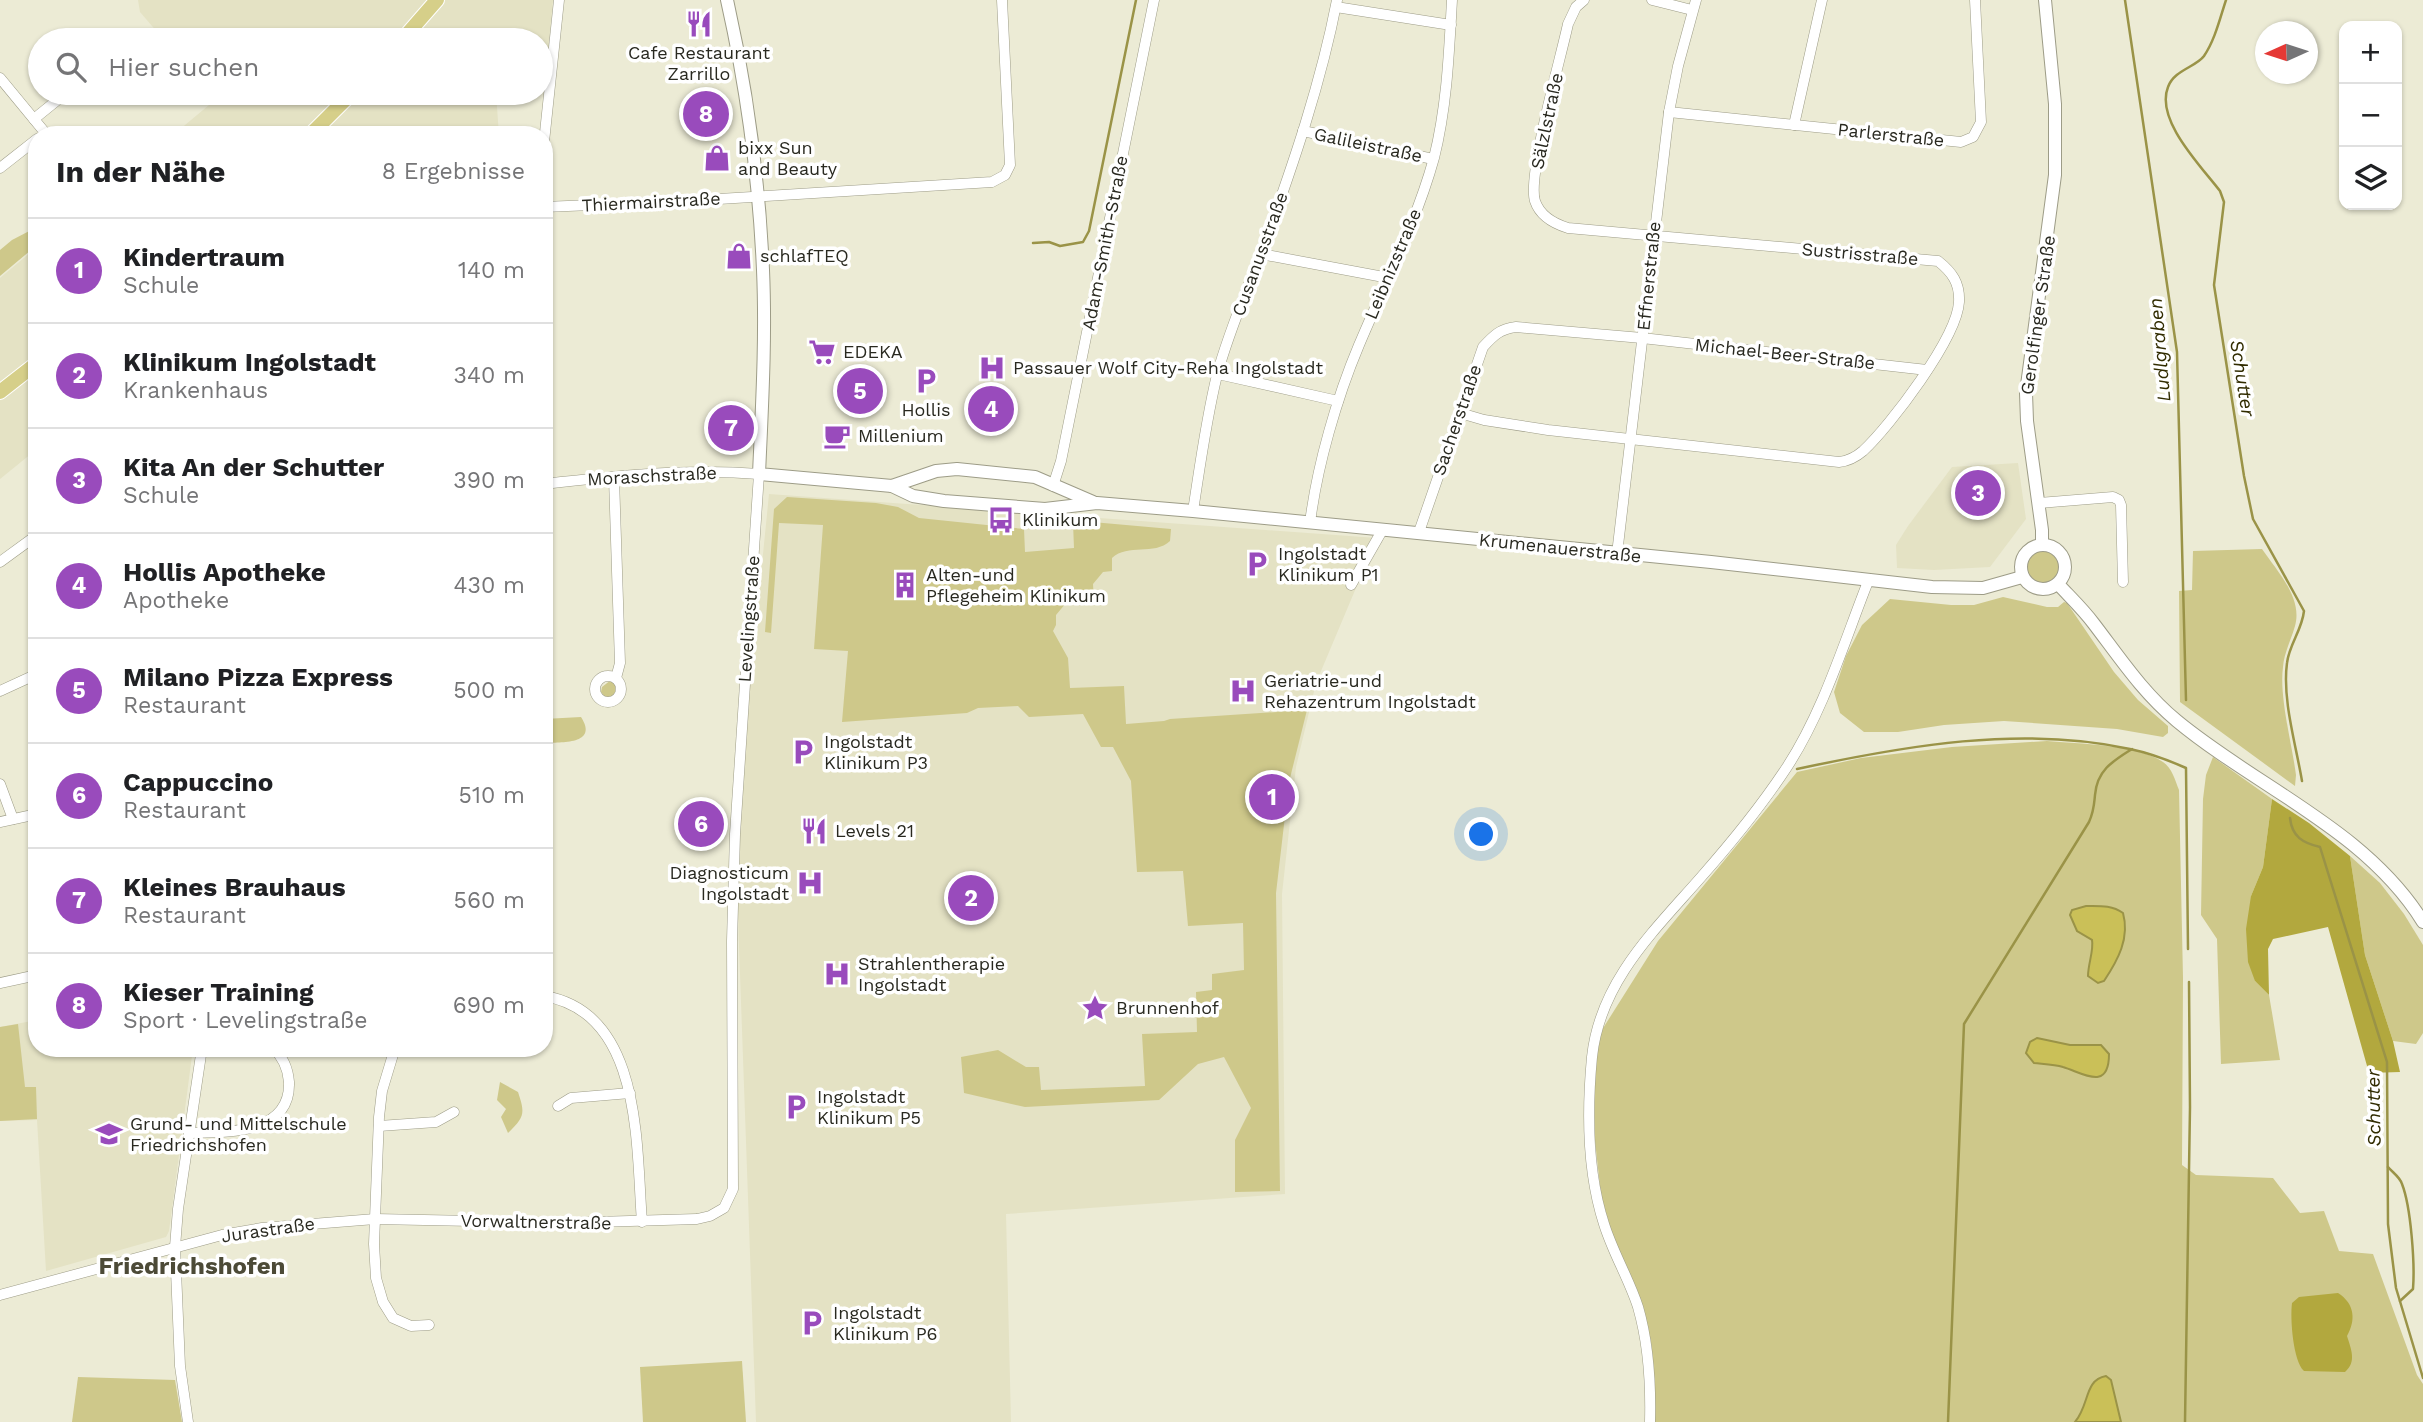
<!DOCTYPE html>
<html lang="de">
<head>
<meta charset="utf-8">
<style>
	body { margin:0; font-family:"Work Sans",sans-serif; background:#f2f2f2; color:#202124 }
	.controls { position:absolute; right:21px; top:21px; display:grid; overflow:hidden; border-radius:14px; box-shadow:0 2px 5px #0004 }
	.controls button { width:63px; height:63px; display:grid; place-items:center; padding:0; border:0; border-bottom:2px solid #e0e0e0; background:#fff; color:#202124; font:35px sans-serif }
	.compass { position:absolute; left:2255px; top:21px; width:63px; height:63px; border-radius:50%; background:#fff; box-shadow:0 2px 5px #0004; rotate:267deg }
	.you { position:absolute; left:1482px; top:835px; width:24px; height:24px; margin:-18px; border:5px solid #fff; border-radius:50%; background:#1a73e8; box-shadow:0 0 0 10px #1a73e833 }
	.badge { display:grid; place-items:center; width:46px; height:46px; border-radius:50%; background:#994bbc; color:#fff; font-size:23px; font-weight:700 }
	.pin { position:absolute; translate:-50% -50%; border:4px solid #fff; box-shadow:0 2px 7px #0006 }
	.list { margin:0; padding:0; list-style:none }
	h2 { display:flex; justify-content:space-between; align-items:center; height:91px; margin:0; padding:0 28px; font-size:30px }
	h2 small { font-size:23px; font-weight:400; color:#757577 }
	.list li { display:grid; grid-template-columns:46px 1fr auto; gap:21px; align-items:center; box-sizing:border-box; height:105px; padding:0 28px; border-top:2px solid #e0e0e0 }
	.list b { display:block; font-size:26px; white-space:nowrap }
	.list p { margin:0; font-size:23px; white-space:nowrap; color:#757577 }
	.list em { font-size:23px; font-style:normal; color:#757577 }
	.icon { flex:none; width:38px; height:38px; fill:none; stroke:currentColor; stroke-width:2; stroke-linecap:round; stroke-linejoin:round }
	.map { position:relative; flex:none; width:2423px; height:1422px; overflow:hidden }
	.search { position:absolute; background:#fff; box-shadow:0 2px 5px #0004; left:28px; top:28px; width:525px; height:77px; display:flex; align-items:center; gap:18px; box-sizing:border-box; padding:0 24px; border-radius:38px; color:#757577; font-size:26px }
	.panel { position:absolute; background:#fff; box-shadow:0 2px 5px #0004; left:28px; top:126px; width:525px; height:931px; border-radius:28px }
	.map>svg:first-child { display:block }
	.built { fill:#e4e2c4 }
	.green { fill:#cec88a }
	.forest { fill:#b2a83e }
	.water { fill:#cac058; stroke:#9a9347; stroke-width:2 }
	.lines { fill:none; stroke-linecap:round; stroke-linejoin:round }
	.stream { stroke:#9a9347; stroke-width:2.5 }
	.minor-casing { stroke:#9d9c87; stroke-width:11 }
	.tertiary-casing { stroke:#9d9c87; stroke-width:14 }
	.primary-casing { stroke:#fff; stroke-width:16 }
	.minor { stroke:#fff; stroke-width:10 }
	.tertiary { stroke:#fff; stroke-width:12 }
	.primary { stroke:#d6cf89; stroke-width:14 }
	.labels { text-anchor:middle; stroke-width:7; stroke-linejoin:round; paint-order:stroke }
	.poi-label { font-size:18px; fill:#292920; stroke:#fff; text-anchor:start }
	.street-label { font-size:18px; fill:#292920; stroke:#fff }
	.water-label { font-size:19px; font-style:italic; fill:#312c00; stroke:#fff }
	.district-label { font-size:24px; font-weight:bold; fill:#4c4a37; stroke:#fff }
</style>
</head>
<body>
<div class="map">
<svg width="2423" height="1422" viewBox="0 0 2423 1422">
	<rect width="100%" height="100%" fill="#ecebd5"/>
	<g class="built">
		<polygon points="138,0 553,0 545,86 541,86 541,40 164,40 140,12"/>
		<polygon points="210,93 496,93 499,135 173,135 215,100"/>
		<polygon points="37,247 37,449 0,479 0,278"/>
		<polygon points="2018,463 2026,519 1990,567 1934,570 1897,568 1896,545 1908,526 1952,467"/>
		<polygon points="769,494 1377,538 1316,683 1296,767 1282,894 1285,1194 1006,1214 1011,1422 756,1422 735,834"/>
		<polygon points="37,1020 37,1048 193,1048 169,1231 166,1237 46,1271 37,1120 0,1121 0,1027"/>
	</g>
	<g class="green">
		<polygon points="37,227 37,245 0,276 0,250 12,240"/>
		<path d="M787 497 876 503 898 507 919 518 1024 529 1025 552 1074 548 1073 523 1081 521 1171 529 1170 541C1154 556 1128 543 1112 558V571L1103 572 1093 584 1094 602 1066 603 1056 615V625L1053 631 1068 658 1070 688 1124 686 1126 724 1164 721 1170 719 1307 710 1289 782 1276 893 1280 1191 1235 1192V1140L1251 1108 1224 1057 1198 1064 1159 1100 1025 1107 964 1093 961 1057 998 1050 1026 1067H1039L1041 1090 1145 1086 1142 1034 1197 1032 1196 992 1212 990V974L1244 970 1243 923 1188 926 1183 871 1137 872 1131 781 1113 747H1101L1083 714 1029 717 1018 706 978 708 967 713 842 722 848 651 814 649 823 525 779 523 771 633 765 632 774 509Z"/>
		<path d="M2262 549C2277 571 2303 598 2295 626 2291 640 2284 653 2283 667 2279 697 2292 744 2296 775L2295 786 2180 702 2179 591 2192 590 2193 551Z"/>
		<circle cx="2043" cy="567" r="16"/>
		<polygon points="2003,597 2047,607 2058,607 2064,602 2067,603 2114,672 2138,700 2168,726 2168,733 2163,737 2117,729 2004,721 1944,725 1898,732 1864,732 1840,713 1834,692 1846,656 1862,625 1890,599 1951,605 1974,605"/>
		<polygon points="611,680 615,683 615,692 612,697 605,697 601,692 602,687"/>
		<path d="M581 717C599 745 561 742 544 743V719Z"/>
		<path d="M2047 741C2078 744 2137 744 2163 762 2172 768 2175 780 2179 790L2183 978 2182 1165 2196 1175 2273 1178 2300 1213 2324 1211 2339 1251 2373 1254 2417 1375 2423 1384V1422H1653L1655 1388 1651 1342 1641 1303 1613 1238 1601 1195 1595 1141 1594 1081 1600 1033 1658 941 1797 772 1861 758 1952 747Z"/>
		<polygon points="2213,757 2272,799 2263,867 2251,896 2255,981 2269,995 2280,1060 2221,1064 2217,939 2201,915 2203,799 2206,775"/>
		<polygon points="2350,856 2380,883 2404,914 2423,945 2423,1033 2416,1044 2393,1041 2365,955"/>
		<polygon points="18,1024 25,1087 36,1087 37,1119 0,1121 0,1027"/>
		<path d="M500 1082 518 1092C525 1113 525 1117 508 1133L501 1117 506 1109 497 1100Z"/>
		<polygon points="742,1361 746,1422 643,1422 640,1367"/>
		<polygon points="78,1377 175,1380 182,1422 72,1422"/>
	</g>
	<g class="forest">
		<polygon points="2272,799 2309,823 2350,856 2365,955 2393,1041 2400,1072 2369,1073 2328,927 2273,939 2268,949 2269,995 2255,981 2248,962 2246,929 2251,896 2263,867"/>
		<path d="M2338 1293C2355 1304 2356 1320 2347 1336 2351 1349 2357 1362 2345 1372L2304 1371C2293 1361 2290 1318 2292 1303L2299 1297Z"/>
	</g>
	<g class="water">
		<path d="M2086 906C2100 906 2112 905 2123 913 2130 938 2118 960 2104 981L2098 983 2088 976C2088 964 2094 950 2092 940L2077 931 2070 915 2072 910Z"/>
		<path d="M2037 1038 2070 1045H2101L2109 1054C2109 1092 2083 1073 2063 1067 2054 1064 2043 1064 2034 1063L2026 1053 2030 1042Z"/>
		<path d="M2106 1376 2111 1380 2121 1422H2075C2090 1404 2084 1380 2106 1376Z"/>
	</g>
	<g class="lines">
		<g class="stream">
			<polyline points="2125,0 2177,352 2186,700"/>
			<path d="M2226 0C2220 18 2215 40 2204 56 2196 67 2174 70 2168 87 2155 120 2201 166 2220 191L2224 202 2214 285 2244 476 2253 519 2304 611C2302 630 2289 645 2287 663 2282 699 2296 745 2302 781"/>
			<polyline points="1033,243 1049,242 1060,246 1083,242 1089,231 1136,0"/>
			<path d="M1797 769C1904 746 2021 725 2130 749 2149 753 2168 760 2186 768L2188 949"/>
			<path d="M2290 818C2292 837 2303 843 2320 847L2387 1062 2388 1224 2396 1288 2423 1378"/>
			<path d="M2388 1167C2392 1172 2400 1177 2402 1184 2411 1207 2415 1264 2413 1289L2400 1301"/>
			<path d="M1948 1422 1964 1024 2089 822C2094 811 2094 805 2095 795 2097 770 2113 761 2132 749"/>
			<polyline points="2185,1422 2190,1107 2189,982"/>
		</g>
		<g class="minor-casing">
			<g id="minor">
				<polyline points="1652,0 1692,10"/>
				<polyline points="1336,7 1451,25"/>
				<polyline points="0,78 47,135"/>
				<polyline points="1669,112 1961,142 1973,137 1981,122 1975,0"/>
				<polyline points="34,119 66,93"/>
				<polyline points="1794,125 1822,0"/>
				<polyline points="1303,131 1433,159"/>
				<polyline points="544,142 559,0"/>
				<polyline points="0,168 37,139"/>
				<polyline points="544,207 686,201 992,182 1005,175 1010,165 1002,0"/>
				<polyline points="1261,254 1389,278"/>
				<polyline points="1218,374 1338,401"/>
				<path d="M1460 413 1484 420 1548 430 1839 462C1848 461 1856 457 1863 451 1890 426 1957 338 1959 302 1960 283 1952 272 1938 261L1568 228C1555 224 1540 216 1535 201 1527 176 1561 57 1568 24L1576 7 1584 0"/>
				<polyline points="614,478 620,663 616,678"/>
				<polyline points="1053,486 1061,461 1154,0"/>
				<polyline points="2039,503 2113,497 2119,500 2121,505 2123,582"/>
				<path d="M1193 511C1200 466 1206 420 1217 375 1229 330 1248 288 1264 245 1293 165 1321 83 1337 0"/>
				<path d="M1310 523C1317 466 1337 397 1359 345 1385 283 1416 223 1434 158 1447 106 1449 53 1452 0"/>
				<path d="M1419 532 1483 347C1494 335 1500 329 1516 327L1642 338 1927 370"/>
				<polyline points="1617,554 1669,112 1678,66 1696,0"/>
				<polyline points="0,562 37,535"/>
				<polyline points="1351,585 1383,529"/>
				<circle cx="608" cy="689" r="13"/>
				<polyline points="0,691 37,674"/>
				<polyline points="0,784 13,819"/>
				<polyline points="0,822 37,814"/>
				<polyline points="0,983 37,975"/>
				<path d="M544 996C643 1012 636 1147 642 1222"/>
				<polyline points="395,1048 382,1091 379,1117 374,1244 376,1278 383,1302 393,1318 411,1326 429,1325"/>
				<polyline points="558,1106 571,1098 630,1093"/>
				<polyline points="379,1126 436,1122 454,1112"/>
				<path d="M189 1133C225 1132 291 1135 289 1082 288 1069 283 1057 273 1048"/>
				<path d="M0 1295 222 1235 262 1228 375 1219 563 1223 697 1219 710 1216 724 1208 733 1189 732 941 735 834 759 474C688 468 615 476 544 484"/>
				<polyline points="188,1422 180,1366 175,1247 178,1209 202,1048"/>
				<path d="M1650 1422C1651 1383 1649 1345 1638 1307 1629 1279 1613 1253 1604 1224 1587 1172 1587 1110 1592 1057 1600 981 1655 930 1702 876 1732 842 1762 805 1787 767 1824 710 1844 642 1869 579"/>
			</g>
		</g>
		<g class="tertiary-casing">
			<g id="tertiary">
				<path d="M727 0C747 89 759 179 763 270 766 338 762 406 759 474L892 486 913 496 944 501 1045 509 1097 503 1193 511 1711 562 1932 587 1983 588 2022 577"/>
				<polyline points="892,486 936,471 957,469 1035,477 1093,502"/>
				<circle cx="2043" cy="567" r="22"/>
				<polyline points="2042,545 2042,530 2027,421 2026,393 2055,175 2055,104 2045,0"/>
				<path d="M2058 584C2070 597 2083 609 2094 624 2120 658 2143 693 2177 721 2258 788 2366 830 2423 922"/>
			</g>
		</g>
		<g class="primary-casing">
			<g id="primary">
				<polyline points="402,40 437,0"/>
				<polyline points="310,135 352,93"/>
				<polyline points="0,392 37,363"/>
			</g>
		</g>
		<use href="#minor" class="minor"/>
		<use href="#tertiary" class="tertiary"/>
		<use href="#primary" class="primary"/>
	</g>
	<defs>
		<g id="restaurant-bare" transform="scale(2.1)"><path d="M-5-6h1v4h1v-4h1v4h1v-4h1v5L-1.5 .5V6h-2V.5L-5-1ZM5-6V6H3V1.5H1.5Q1.5-4 5-6Z" fill="#994bbc" stroke="#fff" stroke-width="2.5" paint-order="stroke"/></g>
		<g id="shop-bare" transform="scale(2.1)"><path d="M-5-2.5h2.3a2.7 3.5 0 0 1 5.4 0H5L5.5 6h-11ZM-1.5-2.5h3a1.5 2.3 0 0 0-3 0Z" fill="#994bbc" stroke="#fff" stroke-width="2.5" paint-order="stroke"/></g>
		<g id="supermarket-bare" transform="scale(2.1)"><path d="M-6-5.5h2.5l.6 2H6L4.5 2H-2.5L-4.4-4H-6ZM-1.5 3.2a1.3 1.3 0 1 0 .1 0ZM3 3.2a1.3 1.3 0 1 0 .1 0Z" fill="#994bbc" stroke="#fff" stroke-width="2.5" paint-order="stroke"/></g>
		<g id="hospital-bare" transform="scale(2.1)"><path d="M-5-5h3v3.5h4V-5h3V5h-3V1.5h-4V5h-3Z" fill="#994bbc" stroke="#fff" stroke-width="2.5" paint-order="stroke"/></g>
		<g id="parking-bare" transform="scale(2.1)"><path d="M-3.5-5.5H1a3.5 3.5 0 0 1 0 7H-1V5.5H-3.5ZM-1-3.4V-.6H.8a1.4 1.4 0 0 0 0-2.8Z" fill="#994bbc" stroke="#fff" stroke-width="2.5" paint-order="stroke"/></g>
		<g id="cafe-bare" transform="scale(2.1)"><path d="M-5.5-4.5H6V0H3Q3 3.5 0 3.5H-2.5Q-5.5 3.5-5.5 0ZM3-3.2v2h1.7v-2ZM-6 4.5H4V6H-6Z" fill="#994bbc" stroke="#fff" stroke-width="2.5" paint-order="stroke"/></g>
		<g id="bus-bare" transform="scale(2.1)"><path d="M-5-6H5V4H4V6H2V4H-2V6H-4V4H-5ZM-3.5-4V0h7V-4ZM-3.5 1.2v1.5H-2V1.2ZM2 1.2v1.5H3.5V1.2Z" fill="#994bbc" stroke="#fff" stroke-width="2.5" paint-order="stroke"/></g>
		<g id="building-bare" transform="scale(2.1)"><path d="M-4-6H4V6H1V3H-1V6H-4ZM-2.5-4.3h1.7v1.8h-1.7ZM.8-4.3h1.7v1.8H.8ZM-2.5-1h1.7V.8h-1.7ZM.8-1h1.7V.8H.8Z" fill="#994bbc" stroke="#fff" stroke-width="2.5" paint-order="stroke"/></g>
		<g id="sight-bare" transform="scale(2.1)"><path d="M0-6L1.8-2.2L6-1.7L2.9 1.2L3.7 5.4L0 3.3L-3.7 5.4L-2.9 1.2L-6-1.7L-1.8-2.2Z" fill="#994bbc" stroke="#fff" stroke-width="2.5" paint-order="stroke"/></g>
		<g id="school-bare" transform="scale(2.1)"><path d="M0-5L7-2L0 1L-7-2ZM-4 1L0 2.5L4 1V4Q0 6-4 4Z" fill="#994bbc" stroke="#fff" stroke-width="2.5" paint-order="stroke"/></g>
	</defs>
	<g fill-rule="evenodd">
		<use href="#restaurant-bare" x="699" y="24"/>
		<use href="#shop-bare" x="717" y="158"/>
		<use href="#shop-bare" x="739" y="256"/>
		<use href="#supermarket-bare" x="822" y="352"/>
		<use href="#hospital-bare" x="992" y="368"/>
		<use href="#parking-bare" x="926" y="381"/>
		<use href="#cafe-bare" x="837" y="436"/>
		<use href="#bus-bare" x="1001" y="520"/>
		<use href="#parking-bare" x="1257" y="564"/>
		<use href="#building-bare" x="905" y="585"/>
		<use href="#hospital-bare" x="1243" y="691"/>
		<use href="#parking-bare" x="803" y="752"/>
		<use href="#restaurant-bare" x="814" y="831"/>
		<use href="#hospital-bare" x="810" y="883"/>
		<use href="#hospital-bare" x="837" y="974"/>
		<use href="#sight-bare" x="1095" y="1008"/>
		<use href="#parking-bare" x="796" y="1107"/>
		<use href="#school-bare" x="109" y="1134"/>
		<use href="#parking-bare" x="812" y="1323"/>
	</g>
	<g class="labels">
		<g class="poi-label">
			<text x="699" y="59" text-anchor="middle">Cafe Restaurant<tspan x="699" dy="21">Zarrillo</tspan></text>
			<text x="738" y="154">bixx Sun<tspan x="738" dy="21">and Beauty</tspan></text>
			<text x="760" y="262">schlafTEQ</text>
			<text x="843" y="358">EDEKA</text>
			<text x="1013" y="374">Passauer Wolf City-Reha Ingolstadt</text>
			<text x="926" y="416" text-anchor="middle">Hollis</text>
			<text x="858" y="442">Millenium</text>
			<text x="1022" y="526">Klinikum</text>
			<text x="1278" y="560">Ingolstadt<tspan x="1278" dy="21">Klinikum P1</tspan></text>
			<text x="926" y="581">Alten-und<tspan x="926" dy="21">Pflegeheim Klinikum</tspan></text>
			<text x="1264" y="687">Geriatrie-und<tspan x="1264" dy="21">Rehazentrum Ingolstadt</tspan></text>
			<text x="824" y="748">Ingolstadt<tspan x="824" dy="21">Klinikum P3</tspan></text>
			<text x="835" y="837">Levels 21</text>
			<text x="789" y="879" text-anchor="end">Diagnosticum<tspan x="789" dy="21">Ingolstadt</tspan></text>
			<text x="858" y="970">Strahlentherapie<tspan x="858" dy="21">Ingolstadt</tspan></text>
			<text x="1116" y="1014">Brunnenhof</text>
			<text x="817" y="1103">Ingolstadt<tspan x="817" dy="21">Klinikum P5</tspan></text>
			<text x="130" y="1130">Grund- und Mittelschule<tspan x="130" dy="21">Friedrichshofen</tspan></text>
			<text x="833" y="1319">Ingolstadt<tspan x="833" dy="21">Klinikum P6</tspan></text>
		</g>
		<g class="street-label">
			<text transform="translate(1547 121) rotate(-78)" y="6">Sälzlstraße</text>
			<text transform="translate(1891 135) rotate(6)" y="6">Parlerstraße</text>
			<text transform="translate(1368 145) rotate(12)" y="6">Galileistraße</text>
			<text transform="translate(651 202) rotate(-3)" y="6">Thiermairstraße</text>
			<text transform="translate(1105 243) rotate(-79)" y="6">Adam-Smith-Straße</text>
			<text transform="translate(1260 254) rotate(-70)" y="6">Cusanusstraße</text>
			<text transform="translate(1860 254) rotate(5)" y="6">Sustrisstraße</text>
			<text transform="translate(1393 264) rotate(-67)" y="6">Leibnizstraße</text>
			<text transform="translate(1649 276) rotate(-84)" y="6">Effnerstraße</text>
			<text transform="translate(2038 315) rotate(-82)" y="6">Gerolfinger Straße</text>
			<text transform="translate(1785 354) rotate(6)" y="6">Michael-Beer-Straße</text>
			<text transform="translate(1457 420) rotate(-71)" y="6">Sacherstraße</text>
			<text transform="translate(652 476) rotate(-3)" y="6">Moraschstraße</text>
			<text transform="translate(1560 548) rotate(6)" y="6">Krumenauerstraße</text>
			<text transform="translate(749 619) rotate(-86)" y="6">Levelingstraße</text>
			<text transform="translate(536 1222) rotate(1)" y="6">Vorwaltnerstraße</text>
			<text transform="translate(268 1230) rotate(-8)" y="6">Jurastraße</text>
		</g>
		<g class="water-label">
			<text transform="translate(2159 350) rotate(-95)" y="7">Ludlgraben</text>
			<text transform="translate(2243 378) rotate(81)" y="7">Schutter</text>
			<text transform="translate(2373 1108) rotate(-91)" y="7">Schutter</text>
		</g>
		<g class="district-label">
			<text x="192" y="1274">Friedrichshofen</text>
		</g>
	</g>
</svg>
<div class="controls">
<button>+</button>
<button>−</button>
<button><svg class="icon" aria-label="layers" viewBox="0 0 24 24"><path d="M12 4l9 5-9 5-9-5zM3 14l9 5 9-5"/></svg></button>
</div>
<svg class="compass" viewBox="-18 -18 36 36"><path d="M0-13l5 13h-10z" fill="#e53935"/><path d="M0 13l5-13h-10z" fill="#757577"/></svg>
<div class="you"></div>
<div class="pin badge" style="left:1272px;top:797px">1</div>
<div class="pin badge" style="left:971px;top:898px">2</div>
<div class="pin badge" style="left:1978px;top:493px">3</div>
<div class="pin badge" style="left:991px;top:409px">4</div>
<div class="pin badge" style="left:860px;top:391px">5</div>
<div class="pin badge" style="left:701px;top:824px">6</div>
<div class="pin badge" style="left:731px;top:428px">7</div>
<div class="pin badge" style="left:706px;top:114px">8</div>
<div class="search"><svg class="icon" aria-label="search" viewBox="0 0 24 24"><circle cx="10" cy="10" r="6"/><path d="M15 15l6 6"/></svg>Hier suchen</div>
<section class="panel">
<h2>In der Nähe<small>8 Ergebnisse</small></h2>
<ul class="list">
<li><span class="badge">1</span><div><b>Kindertraum</b><p>Schule</p></div><em>140 m</em></li>
<li><span class="badge">2</span><div><b>Klinikum Ingolstadt</b><p>Krankenhaus</p></div><em>340 m</em></li>
<li><span class="badge">3</span><div><b>Kita An der Schutter</b><p>Schule</p></div><em>390 m</em></li>
<li><span class="badge">4</span><div><b>Hollis Apotheke</b><p>Apotheke</p></div><em>430 m</em></li>
<li><span class="badge">5</span><div><b>Milano Pizza Express</b><p>Restaurant</p></div><em>500 m</em></li>
<li><span class="badge">6</span><div><b>Cappuccino</b><p>Restaurant</p></div><em>510 m</em></li>
<li><span class="badge">7</span><div><b>Kleines Brauhaus</b><p>Restaurant</p></div><em>560 m</em></li>
<li><span class="badge">8</span><div><b>Kieser Training</b><p>Sport · Levelingstraße</p></div><em>690 m</em></li>
</ul>
</section>
</div>
</body>
</html>
